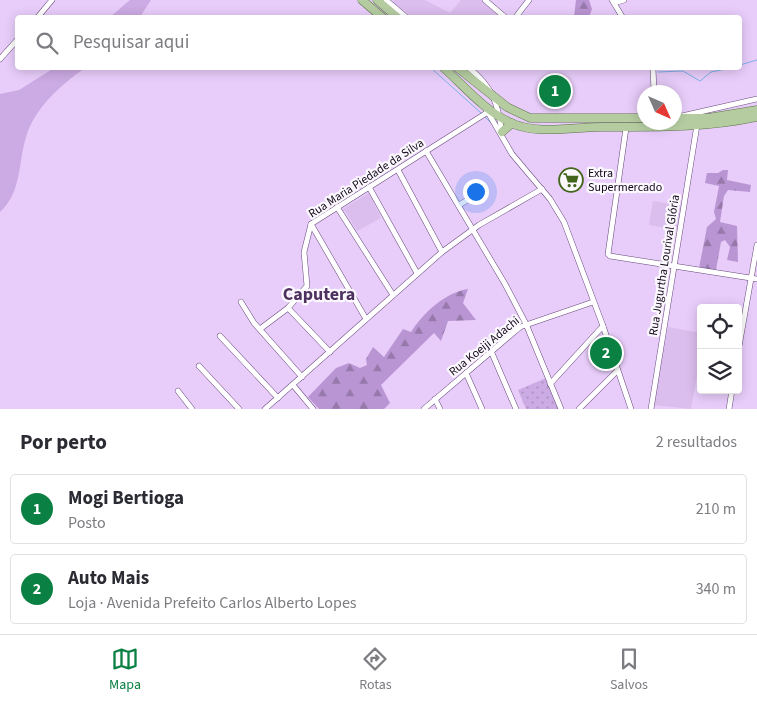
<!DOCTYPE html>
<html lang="pt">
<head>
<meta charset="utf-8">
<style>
	body { margin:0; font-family:"Source Sans 3",sans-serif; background:#f2f2f3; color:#2b2b33 }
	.controls { position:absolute; right:15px; bottom:15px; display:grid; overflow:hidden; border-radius:5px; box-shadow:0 2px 12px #0003 }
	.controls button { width:45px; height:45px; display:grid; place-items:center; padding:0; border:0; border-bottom:1px solid #e1e1e2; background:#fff; color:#2b2b33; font:25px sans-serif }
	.compass { position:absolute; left:637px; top:85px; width:45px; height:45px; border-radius:50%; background:#fff; box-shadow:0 2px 12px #0003; rotate:135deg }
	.you { position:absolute; left:475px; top:191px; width:18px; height:18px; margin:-12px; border:4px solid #fff; border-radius:50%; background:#1a73e8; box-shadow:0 0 0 8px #1a73e833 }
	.badge { display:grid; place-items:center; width:32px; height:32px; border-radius:50%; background:#0b8043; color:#fff; font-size:16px; font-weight:700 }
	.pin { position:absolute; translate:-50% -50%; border:2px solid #fff; box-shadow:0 1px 5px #0006 }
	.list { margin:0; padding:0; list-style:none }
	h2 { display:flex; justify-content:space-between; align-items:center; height:65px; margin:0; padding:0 20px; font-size:21px }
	h2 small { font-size:16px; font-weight:400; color:#7c7c81 }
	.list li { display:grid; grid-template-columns:32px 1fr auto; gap:15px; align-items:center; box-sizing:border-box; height:70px; margin:0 10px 10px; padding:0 10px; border:1px solid #e1e1e2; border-radius:5px }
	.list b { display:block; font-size:19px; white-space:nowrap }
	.list p { margin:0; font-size:16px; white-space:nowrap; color:#7c7c81 }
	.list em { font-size:16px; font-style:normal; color:#7c7c81 }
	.icon { flex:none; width:28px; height:28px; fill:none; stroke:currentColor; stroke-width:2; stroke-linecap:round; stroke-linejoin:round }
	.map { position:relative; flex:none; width:757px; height:409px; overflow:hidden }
	.search { position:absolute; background:#fff; box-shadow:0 2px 12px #0003; left:15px; right:15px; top:15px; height:55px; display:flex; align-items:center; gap:12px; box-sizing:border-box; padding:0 18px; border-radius:5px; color:#7c7c81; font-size:19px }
	.sheet { height:225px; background:#fff }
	nav { display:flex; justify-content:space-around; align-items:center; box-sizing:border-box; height:70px; border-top:1px solid #e1e1e2; background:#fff; font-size:14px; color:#7c7c81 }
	nav a { display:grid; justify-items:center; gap:2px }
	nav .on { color:#0b8043 }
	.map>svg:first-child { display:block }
	.built { fill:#dbbdee }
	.grass { fill:#ccaae3 }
	.forest { fill:url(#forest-firs) }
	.park { fill:url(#park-dots) }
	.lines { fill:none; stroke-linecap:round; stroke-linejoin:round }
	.stream { stroke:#7eb1e9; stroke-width:1 }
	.minor-casing { stroke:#674a7a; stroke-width:6 }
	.primary-casing { stroke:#5c7148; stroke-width:9 }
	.minor { stroke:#fff; stroke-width:5 }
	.primary { stroke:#b5cca1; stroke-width:8 }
	.labels { text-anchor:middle; stroke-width:4.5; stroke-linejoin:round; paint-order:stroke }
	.poi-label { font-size:12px; fill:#110618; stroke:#fcf9fe; text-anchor:start }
	.street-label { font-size:12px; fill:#110618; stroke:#fcf9fe }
	.district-label { font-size:18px; font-weight:bold; fill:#4d315f; stroke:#fcf9fe }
</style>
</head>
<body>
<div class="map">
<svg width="757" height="409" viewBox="0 0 757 409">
	<defs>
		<pattern id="forest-firs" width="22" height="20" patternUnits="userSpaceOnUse" patternTransform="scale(1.25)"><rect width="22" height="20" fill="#ba95d3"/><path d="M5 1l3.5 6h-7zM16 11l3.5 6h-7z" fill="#9678aa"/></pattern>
		<pattern id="park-dots" width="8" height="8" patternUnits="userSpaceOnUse" patternTransform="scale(1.25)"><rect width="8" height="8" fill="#ccaae3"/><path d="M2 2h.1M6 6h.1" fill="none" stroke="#ae91c2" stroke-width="1.8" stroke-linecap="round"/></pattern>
	</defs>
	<rect width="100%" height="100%" fill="#e8cdfa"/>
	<g class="built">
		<polygon points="394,0 425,0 450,13 461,0 482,0 504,17 412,17 393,2"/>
		<polygon points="369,193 381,218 357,231 345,211 341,210"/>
		<polygon points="653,201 683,206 679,230 649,225"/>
		<polygon points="668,327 701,333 701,353 691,409 653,405"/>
	</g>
	<g class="grass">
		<polygon points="130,0 151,0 140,17 110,17"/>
		<path d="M54 68H85C61 85 35 107 26 137 18 163 22 192 0 212V94L19 90Z"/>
	</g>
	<g class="forest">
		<polygon points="576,0 589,0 592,9 589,17 574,17"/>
		<polygon points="723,170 728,170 727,180 751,185 750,192 728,190 724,196 720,222 737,226 738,262 727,260 730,247 725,240 721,242 716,270 699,268 707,227 716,219 714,212 719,186 705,183 707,173 718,173"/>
		<path d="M468 289 463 303 476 320 448 321 441 341 434 333 381 385 390 403 384 409H319L308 397 336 368 349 363 360 368 367 365 366 359 373 347 384 357 403 329 411 332C423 313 446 292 468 289Z"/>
	</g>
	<polygon class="park" points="546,378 559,409 526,409 518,390"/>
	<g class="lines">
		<g class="stream">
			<polyline points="369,11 376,18"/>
			<polyline points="740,65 757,60"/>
			<polyline points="431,68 481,113"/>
			<polyline points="649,68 650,68"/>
			<polyline points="658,72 683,71 700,81 711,72 731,68"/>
			<polyline points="484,116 492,124"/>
		</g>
		<g class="minor-casing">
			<g id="minor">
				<polyline points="386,0 407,18"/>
				<polyline points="485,0 506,18"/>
				<polyline points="612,0 623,18"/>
				<polyline points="614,3 624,0"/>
				<polyline points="37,18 52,0"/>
				<polyline points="515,18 529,0"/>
				<polyline points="0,59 18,39"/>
				<path d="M469 68C493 87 498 104 502 133"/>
				<polyline points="653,68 654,92"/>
				<polyline points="486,109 512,154 550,199 564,222 603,326 631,409"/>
				<polyline points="682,116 757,99"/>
				<polyline points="626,128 608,254 610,256 757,279"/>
				<polyline points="426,151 505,284 526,324 561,409"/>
				<polyline points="398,170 442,252"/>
				<polyline points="369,187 417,273"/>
				<polyline points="459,205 481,192"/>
				<polyline points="337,207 393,295"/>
				<polyline points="311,224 366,319"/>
				<polyline points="241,302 254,323 302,377"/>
				<polyline points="288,308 330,352"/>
				<polyline points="260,329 288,308 307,286 304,252 311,224 488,112"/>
				<polyline points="220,336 278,398"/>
				<polyline points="491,351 516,409"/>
				<polyline points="738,352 757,245"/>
				<polyline points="199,366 239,409"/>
				<polyline points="466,373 482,409"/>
				<polyline points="550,384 603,326"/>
				<polyline points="293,385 313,409"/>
				<polyline points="178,391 192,409"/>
				<polyline points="435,399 440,409"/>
				<polyline points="265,409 442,252 479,225 542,189"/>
				<polyline points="424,409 520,327 593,302"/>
				<polyline points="579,409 617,371"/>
				<polyline points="651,409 697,125"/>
				<polyline points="729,409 732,390"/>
			</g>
		</g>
		<g class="primary-casing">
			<g id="primary">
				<polyline points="362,0 383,18"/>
				<polyline points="377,0 398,18"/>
				<path d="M444 68C465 87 485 111 511 123 538 135 573 127 602 127 653 127 707 128 757 117"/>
				<polyline points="458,68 507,107 530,118 644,118"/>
				<polyline points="674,118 708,118 757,110"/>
				<polyline points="502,132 512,123"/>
			</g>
		</g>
		<use href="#minor" class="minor"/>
		<use href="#primary" class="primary"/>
	</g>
	<defs>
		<g id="supermarket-ring" transform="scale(1.25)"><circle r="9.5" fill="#fcf9fe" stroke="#43651c" stroke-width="1.5"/><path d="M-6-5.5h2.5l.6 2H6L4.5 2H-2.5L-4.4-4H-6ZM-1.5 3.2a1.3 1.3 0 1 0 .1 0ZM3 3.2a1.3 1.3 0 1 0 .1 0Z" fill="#43651c"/></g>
	</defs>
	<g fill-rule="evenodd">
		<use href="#supermarket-ring" x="571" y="180"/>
	</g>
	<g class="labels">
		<g class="poi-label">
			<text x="588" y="177">Extra<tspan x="588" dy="14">Supermercado</tspan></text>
		</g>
		<g class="street-label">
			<text transform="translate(366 178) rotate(-33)" y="4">Rua Maria Piedade da Silva</text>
			<text transform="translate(664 265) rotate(-81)" y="4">Rua Jugurtha Lourival Glória</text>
			<text transform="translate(484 346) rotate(-39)" y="4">Rua Koeiji Adachi</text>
		</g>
		<g class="district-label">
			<text x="319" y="300">Caputera</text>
		</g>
	</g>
</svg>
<div class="controls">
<button><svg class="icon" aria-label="locate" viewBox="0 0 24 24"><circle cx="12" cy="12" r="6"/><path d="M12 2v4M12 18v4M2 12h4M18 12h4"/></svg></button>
<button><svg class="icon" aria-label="layers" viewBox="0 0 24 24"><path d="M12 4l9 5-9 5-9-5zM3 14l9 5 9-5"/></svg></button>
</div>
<svg class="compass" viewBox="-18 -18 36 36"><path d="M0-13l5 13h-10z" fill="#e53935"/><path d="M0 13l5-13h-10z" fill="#7c7c81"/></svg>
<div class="you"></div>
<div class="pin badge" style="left:555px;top:91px">1</div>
<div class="pin badge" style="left:606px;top:353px">2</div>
<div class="search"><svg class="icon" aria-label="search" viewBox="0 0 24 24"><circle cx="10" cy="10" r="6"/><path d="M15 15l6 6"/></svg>Pesquisar aqui</div>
</div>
<section class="sheet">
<h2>Por perto<small>2 resultados</small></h2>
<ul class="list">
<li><span class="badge">1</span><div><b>Mogi Bertioga</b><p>Posto</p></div><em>210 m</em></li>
<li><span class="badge">2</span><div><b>Auto Mais</b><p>Loja · Avenida Prefeito Carlos Alberto Lopes</p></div><em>340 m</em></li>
</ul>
</section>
<nav>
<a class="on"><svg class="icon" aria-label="map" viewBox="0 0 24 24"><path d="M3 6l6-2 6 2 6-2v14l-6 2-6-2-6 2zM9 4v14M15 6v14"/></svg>Mapa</a>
<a><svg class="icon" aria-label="directions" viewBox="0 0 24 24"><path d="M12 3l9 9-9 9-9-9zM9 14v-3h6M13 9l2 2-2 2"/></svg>Rotas</a>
<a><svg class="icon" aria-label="saved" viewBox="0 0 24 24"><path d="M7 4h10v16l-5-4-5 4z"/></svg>Salvos</a>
</nav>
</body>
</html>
